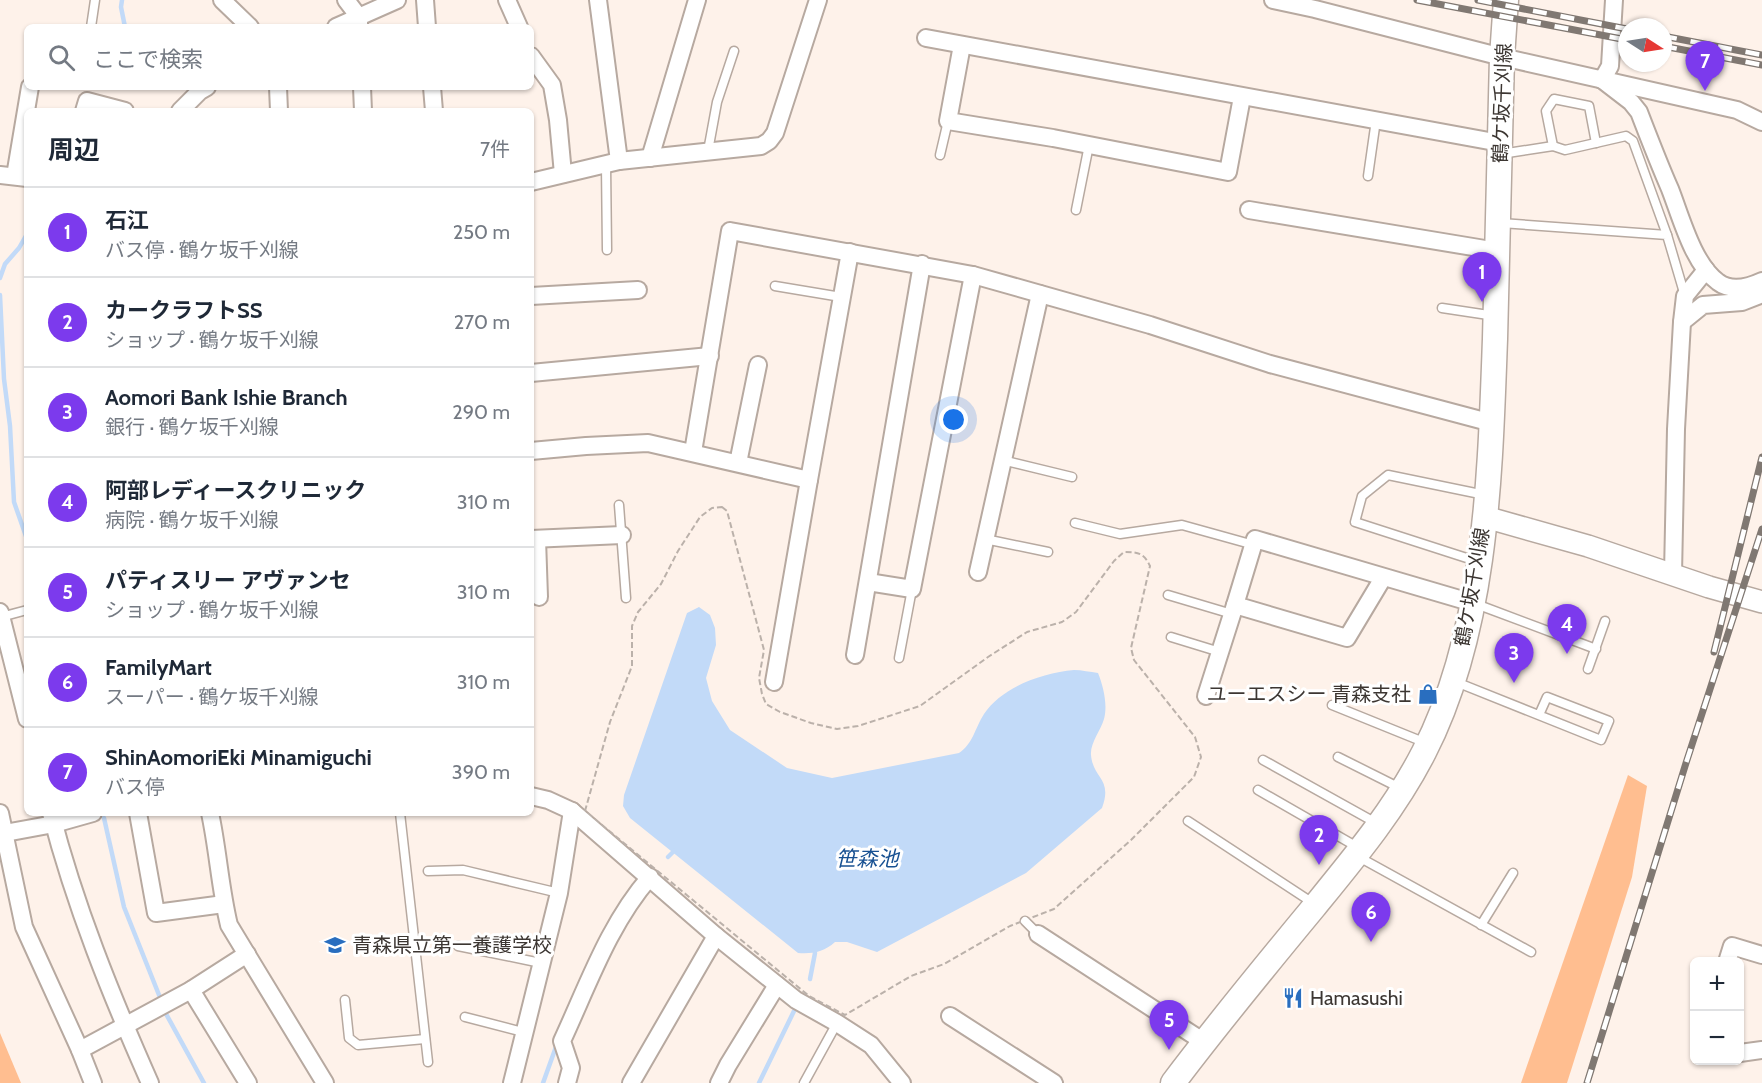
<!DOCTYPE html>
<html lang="ja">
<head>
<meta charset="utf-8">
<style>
	body { margin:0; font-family:Cabin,"Noto Sans JP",sans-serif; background:#f6f6f7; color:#1f2937 }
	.controls { position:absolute; right:18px; bottom:18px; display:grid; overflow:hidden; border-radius:9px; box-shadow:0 2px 4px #0004 }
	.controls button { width:54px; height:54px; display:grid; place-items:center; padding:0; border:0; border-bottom:2px solid #e0e1e3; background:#fff; color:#1f2937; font:30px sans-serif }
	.compass { position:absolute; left:1618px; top:18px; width:54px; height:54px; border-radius:50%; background:#fff; box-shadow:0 2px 4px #0004; rotate:102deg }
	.you { position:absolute; left:954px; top:420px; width:21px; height:21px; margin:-15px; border:4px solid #fff; border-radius:50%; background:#1a73e8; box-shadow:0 0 0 9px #1a73e833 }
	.badge { display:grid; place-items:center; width:39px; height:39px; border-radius:50%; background:#7c3aed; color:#fff; font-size:20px; font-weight:700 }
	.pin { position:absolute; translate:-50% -50px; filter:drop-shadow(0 2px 3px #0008) }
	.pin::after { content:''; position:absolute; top:32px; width:21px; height:18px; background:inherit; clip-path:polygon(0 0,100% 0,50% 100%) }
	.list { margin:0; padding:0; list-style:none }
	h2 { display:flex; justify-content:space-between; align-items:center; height:78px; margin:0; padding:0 24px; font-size:26px }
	h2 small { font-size:20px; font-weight:400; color:#747a83 }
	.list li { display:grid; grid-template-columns:39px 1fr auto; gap:18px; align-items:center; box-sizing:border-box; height:90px; padding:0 24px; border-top:2px solid #e0e1e3 }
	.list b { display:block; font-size:22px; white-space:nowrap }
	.list p { margin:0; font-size:20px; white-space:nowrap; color:#747a83 }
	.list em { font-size:20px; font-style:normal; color:#747a83 }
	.icon { flex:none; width:33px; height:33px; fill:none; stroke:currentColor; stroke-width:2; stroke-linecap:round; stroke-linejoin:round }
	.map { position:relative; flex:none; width:1762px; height:1083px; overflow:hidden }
	.search { position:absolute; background:#fff; box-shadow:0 2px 4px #0004; left:24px; top:24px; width:510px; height:66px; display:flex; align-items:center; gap:15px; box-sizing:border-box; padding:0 21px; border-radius:9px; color:#747a83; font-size:22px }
	.panel { position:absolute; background:#fff; box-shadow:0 2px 4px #0004; left:24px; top:108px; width:510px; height:708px; border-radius:9px }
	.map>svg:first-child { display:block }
	.green { fill:#ffbe90 }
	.water { fill:#c2daf8 }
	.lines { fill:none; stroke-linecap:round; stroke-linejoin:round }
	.stream { stroke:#c2daf8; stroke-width:4.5 }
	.service-casing { stroke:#b7a9a0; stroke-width:11 }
	.minor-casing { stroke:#b7a9a0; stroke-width:20 }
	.tertiary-casing { stroke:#b7a9a0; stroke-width:24 }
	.secondary-casing { stroke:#b7a9a0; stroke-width:27 }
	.path { stroke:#bbb1aa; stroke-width:2; stroke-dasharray:6 3; stroke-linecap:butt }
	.service { stroke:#fff; stroke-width:8 }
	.minor { stroke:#fff; stroke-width:16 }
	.tertiary { stroke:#fff; stroke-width:21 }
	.secondary { stroke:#fff; stroke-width:24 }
	.rail-casing { stroke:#807872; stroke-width:7 }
	.rail { stroke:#fff; stroke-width:4.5; stroke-dasharray:14; stroke-linecap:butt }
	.labels { text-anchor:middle; stroke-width:6; stroke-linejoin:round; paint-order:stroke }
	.street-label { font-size:20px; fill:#3c3632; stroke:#fff }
	.poi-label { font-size:20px; fill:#3c3632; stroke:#fff; text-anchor:start }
	.water-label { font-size:21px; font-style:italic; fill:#185192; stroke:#fff }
</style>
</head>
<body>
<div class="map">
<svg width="1762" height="1083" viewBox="0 0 1762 1083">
	<rect width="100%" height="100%" fill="#fef2ea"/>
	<g class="green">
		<polygon points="1628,775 1647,786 1632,877 1567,1083 1521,1083"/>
		<polygon points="0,1033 21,1083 0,1083"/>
	</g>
	<path class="water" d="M699 607 710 615 715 628 716 645 706 678 712 701 730 730 787 768 832 778 959 753C973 744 975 728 984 714 1002 687 1042 673 1074 670 1082 670 1090 672 1098 673 1103 685 1108 705 1104 719 1101 730 1090 743 1091 755 1093 779 1113 778 1102 808L1026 873 877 952 847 942H835C824 952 813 954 798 953L630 818 623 806 624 795 687 613Z"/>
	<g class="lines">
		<g class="stream">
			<polyline points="122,0 121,7 125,27"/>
			<polyline points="0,278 5,264 19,248 27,234"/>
			<polyline points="0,295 4,379 10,426 14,502 27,539"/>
			<polyline points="104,818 124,907 161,1000"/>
			<polyline points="668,857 674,851"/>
			<polyline points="810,979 815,953"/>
			<polyline points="165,1012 204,1083"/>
			<polyline points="543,1083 557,1044"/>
			<polyline points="759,1083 794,1011"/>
		</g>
		<g class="service-casing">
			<g id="service">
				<polyline points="91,27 95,0"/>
				<polyline points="1553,146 1546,111 1554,99 1589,106 1596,143"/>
				<polyline points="708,151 717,102 734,51"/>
				<polyline points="1501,154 1553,146 1565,150 1626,136 1633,141 1667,235"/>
				<polyline points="940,155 948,121"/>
				<polyline points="606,165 607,250"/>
				<polyline points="1368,176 1376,120"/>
				<polyline points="1076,210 1089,145"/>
				<polyline points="1501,223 1667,235 1685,296"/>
				<polyline points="775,286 841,297"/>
				<polyline points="1442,308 1495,316"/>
				<polyline points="1002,460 1072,477"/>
				<polyline points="619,505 626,598"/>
				<polyline points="1075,523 1120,534 1182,525 1254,545"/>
				<polyline points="985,539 1048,552"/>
				<polyline points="1476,561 1355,522 1362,496 1388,475 1485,495"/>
				<polyline points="1168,595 1232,614"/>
				<polyline points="1476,604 1596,649"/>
				<polyline points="1,617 27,610"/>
				<polyline points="1171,637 1220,652"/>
				<polyline points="899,658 912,589"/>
				<polyline points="1588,669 1605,621"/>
				<polyline points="1456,682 1601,740 1609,721 1547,697 1539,715"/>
				<polyline points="1332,705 1426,743"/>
				<polyline points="1338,757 1402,789"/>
				<polyline points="1263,760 1378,824"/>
				<polyline points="1258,790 1359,848"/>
				<polyline points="400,813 428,1062"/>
				<polyline points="1188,821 1313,903"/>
				<polyline points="1357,856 1531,952"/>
				<polyline points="428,871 463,870 559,893"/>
				<polyline points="1025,921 1038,934"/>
				<polyline points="1481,925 1513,873"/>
				<polyline points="458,946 541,963"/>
				<polyline points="345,1000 349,1038 358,1045 425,1039"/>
				<polyline points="465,1017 523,1032"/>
				<polyline points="804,1083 837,1023"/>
			</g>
		</g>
		<g class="minor-casing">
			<g id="minor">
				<polyline points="222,0 250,27"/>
				<polyline points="346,0 359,17 359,26"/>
				<polyline points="425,0 427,27"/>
				<polyline points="507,0 519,27"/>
				<polyline points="598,0 619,161"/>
				<polyline points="1273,0 1315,9 1502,57 1737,110 1762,122"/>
				<polyline points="336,27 397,0"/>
				<polyline points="926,38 1500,143"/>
				<polyline points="962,45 948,121 1053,138 1228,172 1242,97"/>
				<polyline points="531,56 552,85 558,120 563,174"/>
				<polyline points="1602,80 1610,66 1614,0"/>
				<path d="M1605 82 1631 102 1639 112C1649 138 1659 164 1670 189 1681 217 1693 264 1718 282 1731 292 1749 287 1762 281"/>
				<polyline points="278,87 279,111"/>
				<polyline points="362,87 363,111"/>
				<polyline points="432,87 434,111"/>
				<polyline points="84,111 87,101 125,111"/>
				<polyline points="180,111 200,91 207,87"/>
				<polyline points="650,158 697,0"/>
				<polyline points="0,175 27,178"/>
				<polyline points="15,176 30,87"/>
				<polyline points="531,182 619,161 761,146 769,141 775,133 818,0"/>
				<polyline points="1249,210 1497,251"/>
				<polyline points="531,296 638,290"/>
				<polyline points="1682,322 1703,305 1742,302 1760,295 1762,291"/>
				<polyline points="531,373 710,356"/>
				<polyline points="531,451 586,446 648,443 809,480 850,252"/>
				<polyline points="693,452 730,231 973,275 1150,325 1270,364 1492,423"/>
				<polyline points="738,463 758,365"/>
				<polyline points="531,539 622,535"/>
				<polyline points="537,539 539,597"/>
				<polyline points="978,572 1040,294"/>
				<polyline points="1673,574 1676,429 1682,322 1685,296 1706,270"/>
				<polyline points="1383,578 1347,638 1235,605 1255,539 1473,603"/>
				<polyline points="868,582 912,589 973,275"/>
				<polyline points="0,612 27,719"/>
				<polyline points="855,655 922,264"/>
				<polyline points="774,682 809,480"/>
				<polyline points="1206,696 1235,605"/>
				<polyline points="531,796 548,800 572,811 716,936 796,1000 837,1023 871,1045 902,1083"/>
				<polyline points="0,813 24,927 80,1050 93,1083"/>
				<path d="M51 813C75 906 111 995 150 1083"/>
				<polyline points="138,813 156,913 224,904"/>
				<path d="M210 813C218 850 220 888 229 925L325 1083"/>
				<polyline points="0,834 54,824 93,813"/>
				<polyline points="1038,934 1204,1042"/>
				<polyline points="1727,962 1732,946 1762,955"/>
				<polyline points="191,990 248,1083"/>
				<polyline points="950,1016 1054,1083"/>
				<polyline points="80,1050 191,990 247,954"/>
				<polyline points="1740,1053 1762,1050"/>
				<polyline points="512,1083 559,893 572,811"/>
				<path d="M567 1083 571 1068 562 1041C588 985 609 924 650 877"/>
				<polyline points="631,1083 716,936"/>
				<polyline points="719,1083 728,1065 777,985"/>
			</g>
		</g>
		<g class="tertiary-casing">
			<polyline id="tertiary" points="1485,517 1588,546 1709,587 1762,602"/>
		</g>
		<g class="secondary-casing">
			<path id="secondary" d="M1173 1083C1218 1023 1266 965 1314 907 1354 858 1395 809 1424 752 1487 629 1490 474 1495 339 1498 245 1500 151 1502 57L1506 0"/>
		</g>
		<path class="path" d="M722 507 727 511 764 650 759 678 762 694 766 704 780 712 811 723 837 729 858 726 920 706 988 657 1027 632 1062 622 1076 612 1114 561 1124 552C1138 552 1144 553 1150 566L1131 648 1134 660 1195 737 1201 757 1194 777 1131 840 1054 909 1010 926 944 964 911 976 845 1015 809 996 585 811 610 722 632 666V626L638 612 661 584 678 551 700 517 712 508Z"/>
		<use href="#service" class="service"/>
		<use href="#minor" class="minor"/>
		<use href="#tertiary" class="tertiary"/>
		<use href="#secondary" class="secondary"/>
		<g class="rail-casing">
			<g id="rail">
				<polyline points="1417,0 1627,40"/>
				<polyline points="1478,0 1627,29"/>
				<polyline points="1663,36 1762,55"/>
				<polyline points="1663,46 1762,65"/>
				<polyline points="1714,652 1762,457"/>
				<polyline points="1587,1083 1686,763 1762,529"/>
			</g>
		</g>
		<use href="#rail" class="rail"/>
	</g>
	<defs>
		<g id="shop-bare" transform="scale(1.62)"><path d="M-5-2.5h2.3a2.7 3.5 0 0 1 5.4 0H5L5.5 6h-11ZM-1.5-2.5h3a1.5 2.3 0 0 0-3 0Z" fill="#296ebf" stroke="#fff" stroke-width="2.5" paint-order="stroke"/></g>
		<g id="school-bare" transform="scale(1.62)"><path d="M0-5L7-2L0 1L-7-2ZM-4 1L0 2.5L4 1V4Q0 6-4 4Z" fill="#296ebf" stroke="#fff" stroke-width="2.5" paint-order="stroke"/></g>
		<g id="restaurant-bare" transform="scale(1.62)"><path d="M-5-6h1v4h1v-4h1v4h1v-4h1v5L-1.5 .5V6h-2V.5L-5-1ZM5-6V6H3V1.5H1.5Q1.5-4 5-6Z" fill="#296ebf" stroke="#fff" stroke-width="2.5" paint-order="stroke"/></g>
	</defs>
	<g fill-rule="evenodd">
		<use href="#shop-bare" x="1428" y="694"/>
		<use href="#school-bare" x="335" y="945"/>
		<use href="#restaurant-bare" x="1293" y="998"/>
	</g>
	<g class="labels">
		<g class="street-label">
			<text transform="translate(1502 103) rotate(-88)" y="7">鶴ケ坂千刈線</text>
			<text transform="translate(1472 587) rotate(-80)" y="7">鶴ケ坂千刈線</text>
		</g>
		<g class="poi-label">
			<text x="1411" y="701" text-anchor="end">ユーエスシー 青森支社</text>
			<text x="352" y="952">青森県立第一養護学校</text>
			<text x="1310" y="1005">Hamasushi</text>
		</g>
		<g class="water-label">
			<text x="867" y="866">笹森池</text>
		</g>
	</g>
</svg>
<div class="controls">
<button>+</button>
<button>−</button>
</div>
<svg class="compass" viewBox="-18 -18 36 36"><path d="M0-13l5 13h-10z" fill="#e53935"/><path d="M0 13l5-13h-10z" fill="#747a83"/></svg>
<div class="you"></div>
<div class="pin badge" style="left:1482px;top:302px">1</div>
<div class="pin badge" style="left:1319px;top:865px">2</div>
<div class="pin badge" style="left:1514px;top:683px">3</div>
<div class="pin badge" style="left:1567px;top:654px">4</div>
<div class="pin badge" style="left:1169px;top:1050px">5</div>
<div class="pin badge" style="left:1371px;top:942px">6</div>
<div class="pin badge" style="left:1705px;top:91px">7</div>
<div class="search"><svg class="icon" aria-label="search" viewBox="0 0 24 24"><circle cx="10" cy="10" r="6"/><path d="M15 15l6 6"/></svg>ここで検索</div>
<section class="panel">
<h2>周辺<small>7件</small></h2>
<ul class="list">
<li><span class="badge">1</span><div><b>石江</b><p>バス停 · 鶴ケ坂千刈線</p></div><em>250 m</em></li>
<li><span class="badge">2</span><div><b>カークラフトSS</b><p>ショップ · 鶴ケ坂千刈線</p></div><em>270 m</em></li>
<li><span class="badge">3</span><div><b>Aomori Bank Ishie Branch</b><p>銀行 · 鶴ケ坂千刈線</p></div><em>290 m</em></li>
<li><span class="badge">4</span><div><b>阿部レディースクリニック</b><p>病院 · 鶴ケ坂千刈線</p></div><em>310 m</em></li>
<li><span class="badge">5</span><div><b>パティスリー アヴァンセ</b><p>ショップ · 鶴ケ坂千刈線</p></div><em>310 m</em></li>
<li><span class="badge">6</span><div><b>FamilyMart</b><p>スーパー · 鶴ケ坂千刈線</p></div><em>310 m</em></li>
<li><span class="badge">7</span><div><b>ShinAomoriEki Minamiguchi</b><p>バス停</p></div><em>390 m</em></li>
</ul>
</section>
</div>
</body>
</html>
